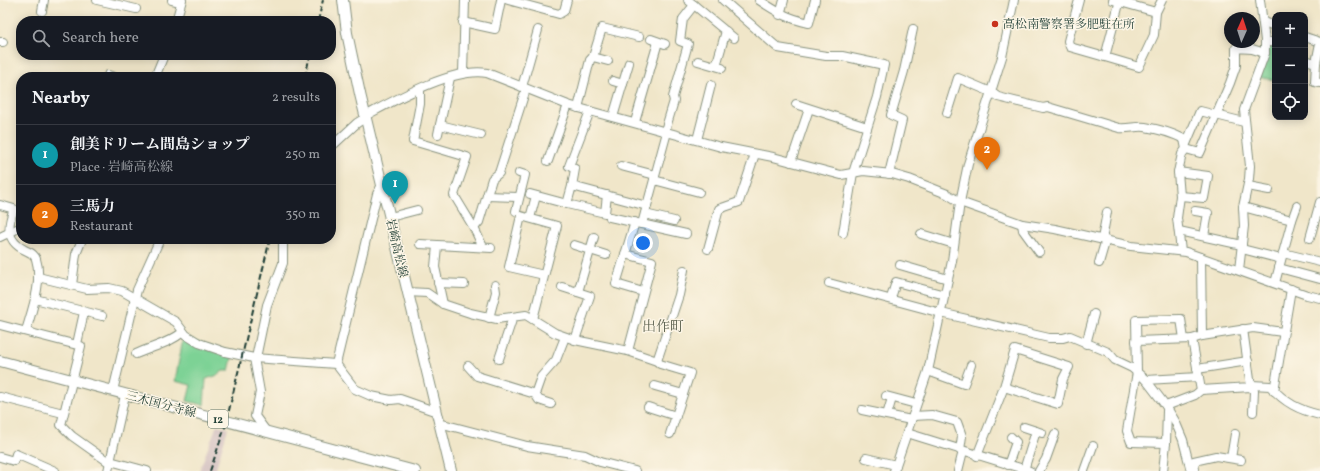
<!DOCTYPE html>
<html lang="en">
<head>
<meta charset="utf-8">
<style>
	body { margin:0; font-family:Vollkorn,"Noto Serif JP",serif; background:#242831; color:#f1f3f6 }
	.controls { position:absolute; right:12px; top:12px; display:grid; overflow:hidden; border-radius:8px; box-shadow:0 2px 10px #0003 }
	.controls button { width:36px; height:36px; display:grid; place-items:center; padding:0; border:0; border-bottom:1px solid #363941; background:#171b24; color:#f1f3f6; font:20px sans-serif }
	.compass { position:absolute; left:1224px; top:12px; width:36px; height:36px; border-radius:50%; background:#171b24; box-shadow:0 2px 10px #0003; rotate:3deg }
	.you { position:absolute; left:643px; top:243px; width:14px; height:14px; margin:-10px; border:3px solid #fff; border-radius:50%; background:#1a73e8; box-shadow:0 0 0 6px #1a73e833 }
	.badge { display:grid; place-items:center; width:26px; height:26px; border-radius:50%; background:#c8321e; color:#fff; font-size:13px; font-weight:700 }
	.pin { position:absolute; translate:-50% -33px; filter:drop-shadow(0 1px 2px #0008) }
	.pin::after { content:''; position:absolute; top:21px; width:14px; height:12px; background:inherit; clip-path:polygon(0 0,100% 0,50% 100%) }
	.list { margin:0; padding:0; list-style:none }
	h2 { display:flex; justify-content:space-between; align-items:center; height:52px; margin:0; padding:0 16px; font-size:17px }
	h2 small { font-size:13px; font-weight:400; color:#9ea1a6 }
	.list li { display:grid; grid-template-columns:26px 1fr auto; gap:12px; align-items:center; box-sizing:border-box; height:60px; padding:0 16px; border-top:1px solid #363941 }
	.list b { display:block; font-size:15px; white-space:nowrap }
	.list p { margin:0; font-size:13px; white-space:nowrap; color:#9ea1a6 }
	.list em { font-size:13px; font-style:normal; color:#9ea1a6 }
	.icon { flex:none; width:22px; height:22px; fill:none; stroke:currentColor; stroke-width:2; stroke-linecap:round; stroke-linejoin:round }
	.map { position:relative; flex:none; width:1320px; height:471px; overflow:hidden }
	.search { position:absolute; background:#171b24; box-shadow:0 2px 10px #0003; left:16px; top:16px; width:320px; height:44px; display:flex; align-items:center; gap:10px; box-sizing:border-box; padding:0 14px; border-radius:16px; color:#9ea1a6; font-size:15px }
	.panel { position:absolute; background:#171b24; box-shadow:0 2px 10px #0003; left:16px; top:72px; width:320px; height:172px; border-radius:16px }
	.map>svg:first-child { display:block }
	.industrial { fill:#d2bfc0 }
	.green { fill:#7dd295; stroke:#4e8864 }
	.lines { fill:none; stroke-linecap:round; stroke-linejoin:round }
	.minor-casing { stroke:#88927e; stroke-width:10 }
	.major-casing { stroke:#88927e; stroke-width:12 }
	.minor { stroke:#fff; stroke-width:8 }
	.major { stroke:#fff; stroke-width:10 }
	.rail { stroke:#1f3d34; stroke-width:2; stroke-dasharray:6 3; stroke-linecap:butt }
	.poi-dot { fill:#c8321e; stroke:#fcf5e5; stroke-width:1.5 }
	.labels { text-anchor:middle; stroke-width:3; stroke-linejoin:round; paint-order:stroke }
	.shield { fill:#fcf5e5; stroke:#617469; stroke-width:1 }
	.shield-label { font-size:11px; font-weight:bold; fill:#1f3d34 }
	.poi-label { font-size:12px; fill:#1f3d34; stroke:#fcf5e5; text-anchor:start }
	.street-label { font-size:12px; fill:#1f3d34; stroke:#fcf5e5 }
	.quarter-label { font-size:14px; fill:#5c614f; stroke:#fcf5e5 }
</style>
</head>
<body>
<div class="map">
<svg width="1320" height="471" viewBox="0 0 1320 471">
	<rect width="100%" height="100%" fill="#fcf5e5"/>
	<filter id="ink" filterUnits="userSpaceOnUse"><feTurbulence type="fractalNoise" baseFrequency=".025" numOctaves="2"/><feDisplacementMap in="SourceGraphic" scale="8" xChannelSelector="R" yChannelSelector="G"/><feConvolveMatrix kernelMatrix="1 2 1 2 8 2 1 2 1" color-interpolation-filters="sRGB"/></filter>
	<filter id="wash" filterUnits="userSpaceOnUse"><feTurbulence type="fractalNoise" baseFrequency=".012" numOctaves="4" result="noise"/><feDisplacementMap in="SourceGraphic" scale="16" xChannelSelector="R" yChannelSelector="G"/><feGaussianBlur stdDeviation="0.9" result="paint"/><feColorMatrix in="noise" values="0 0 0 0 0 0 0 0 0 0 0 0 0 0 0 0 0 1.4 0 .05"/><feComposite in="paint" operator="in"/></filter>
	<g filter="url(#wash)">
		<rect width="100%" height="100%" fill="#f0e6c9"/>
		<polygon class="industrial" points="217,425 228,428 215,471 199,471"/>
		<g class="green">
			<polygon points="1267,44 1275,45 1275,80 1258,77"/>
			<polygon points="186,337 233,354 229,371 223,371 218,375 206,379 204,405 187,401 191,385 175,381 183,339"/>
		</g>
	</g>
	<g filter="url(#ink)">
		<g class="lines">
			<g class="minor-casing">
				<g id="minor">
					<polyline points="97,0 136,9"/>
					<polyline points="172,0 181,2"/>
					<polyline points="508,0 559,14 564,11 567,0"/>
					<polyline points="688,0 734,38"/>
					<polyline points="723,0 778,48 826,56 842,56 884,65 877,97 853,173 843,233"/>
					<path d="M759 0C777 12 787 18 809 23L815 0"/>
					<polyline points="1079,0 1068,41 1070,47 1105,57 1120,0"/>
					<polyline points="1113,0 1156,12"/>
					<polyline points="42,11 44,0"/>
					<polyline points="780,15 784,0"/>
					<polyline points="176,21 182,0"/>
					<polyline points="463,22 495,29 501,0"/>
					<polyline points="1263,22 1275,26"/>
					<polyline points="1305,37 1320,42"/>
					<polyline points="651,39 665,44"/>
					<polyline points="1265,41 1275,43"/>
					<polyline points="0,42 3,42"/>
					<polyline points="1320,43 1316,63 1315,82 1320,83"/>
					<polyline points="593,57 608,61"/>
					<polyline points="1105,57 1139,67 1154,35 1156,12 1162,0"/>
					<polyline points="1305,60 1316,63"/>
					<polyline points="698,61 722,68"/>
					<polyline points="716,66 726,31"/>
					<polyline points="463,74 465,0"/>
					<polyline points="108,75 114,77"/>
					<polyline points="155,77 164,55"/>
					<polyline points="613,81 623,84"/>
					<polyline points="522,87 538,30"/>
					<polyline points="420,89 420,104 413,141 467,157 454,195 474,228 483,247"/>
					<polyline points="796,104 864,126"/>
					<polyline points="578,108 590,60 593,57 602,28 639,37"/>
					<path d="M947 113 958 78 991 92 998 97 1043 108 1048 107 1119 128C1128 129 1136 126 1145 127 1158 129 1172 133 1184 139L1186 149"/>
					<path d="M365 116C395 100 453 67 487 73L568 105 721 147 773 157 841 175 863 171 892 174 909 179 947 194 960 202 1022 224 1055 229 1131 246 1186 252 1307 295 1320 298"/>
					<polyline points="613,117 629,63"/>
					<polyline points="635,122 658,42"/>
					<polyline points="440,125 481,135"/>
					<polyline points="665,131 674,101 673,97 688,44 680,41 683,19 694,5"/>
					<polyline points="438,134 450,78"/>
					<polyline points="697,140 711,85"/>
					<polyline points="1186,144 1200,111 1244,122"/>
					<polyline points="331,147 357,123 365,118"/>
					<polyline points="548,161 568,105"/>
					<polyline points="791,162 809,109"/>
					<polyline points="621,166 655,175"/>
					<polyline points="1178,172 1208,176 1204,198 1180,196"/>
					<polyline points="889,174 902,120 891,115 904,71 913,29"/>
					<polyline points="654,180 699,192"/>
					<polyline points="572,186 575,169 569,166 590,111"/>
					<polyline points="1248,186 1269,190"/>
					<polyline points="530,194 567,204"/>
					<polyline points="607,195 605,213 567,204 572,186 647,206"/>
					<polyline points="487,196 518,197"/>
					<path d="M0 205 14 209C7 226 6 241 25 250 29 252 34 253 36 259 43 281 32 310 26 331"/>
					<polyline points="1243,207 1292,220 1283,253"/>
					<polyline points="516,211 525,175 519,173"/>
					<polyline points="1195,211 1208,213 1204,236"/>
					<polyline points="645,214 674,221"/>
					<polyline points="390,217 417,210"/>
					<polyline points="610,217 686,234"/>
					<polyline points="530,218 536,196"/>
					<polyline points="1292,220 1297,206"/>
					<polyline points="635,222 616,284 643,292"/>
					<polyline points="642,224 667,132"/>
					<polyline points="1022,224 1023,230 1039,252"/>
					<polyline points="474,228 479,222 492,179 499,173 526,89"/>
					<polyline points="1179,231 1242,245"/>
					<polyline points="921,234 954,244"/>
					<polyline points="0,237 21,227"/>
					<polyline points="1310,238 1320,202"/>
					<polyline points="1102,239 1107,212"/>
					<polyline points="420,244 491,248"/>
					<polyline points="574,245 606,255"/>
					<polyline points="437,246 435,267 443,304"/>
					<polyline points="708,249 719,209 739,202 755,154"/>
					<polyline points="1242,249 1281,259"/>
					<polyline points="1181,251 1177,218 1180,196 1178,172 1182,154 1186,149 1200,153 1230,83 1236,66 1236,48 1252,49 1265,53"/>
					<polyline points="625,254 652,261 628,351"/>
					<polyline points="1201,257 1202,336"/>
					<polyline points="1099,263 1106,239"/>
					<polyline points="900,265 948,279"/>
					<polyline points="1279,268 1320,279"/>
					<polyline points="1239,270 1244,226 1243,207 1249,179 1250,166 1244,110 1265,53 1265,41 1260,0"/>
					<polyline points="38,277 87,289 109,288 122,291 176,322 186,335 199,343 225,352 254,358 336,364 355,389 371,396 391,400 400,399 437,412"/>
					<polyline points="438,283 464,284"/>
					<polyline points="829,283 941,313 1049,338 1063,338 1070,336 1108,352 1115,360 1132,368 1146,380 1166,406 1175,421 1183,440 1191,471"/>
					<polyline points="1275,283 1283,253 1320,262"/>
					<polyline points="72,285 76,254 81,242"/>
					<polyline points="562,287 590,296 575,340"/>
					<polyline points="407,292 427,293 443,304 470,313 497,319 526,315 555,333 575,340 628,351 657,361 679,295 684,270"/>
					<polyline points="578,292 594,237"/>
					<polyline points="891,298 896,282 945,295"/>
					<polyline points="35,299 102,316"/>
					<polyline points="489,318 496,292 495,285"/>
					<polyline points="533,319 557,226 521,216 509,267 544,275"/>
					<polyline points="0,325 81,346 61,425 72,436 110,463"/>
					<polyline points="1192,339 1201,390 1251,387 1243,329"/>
					<polyline points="1136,341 1192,339 1202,336 1253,328 1283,332"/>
					<polyline points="77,344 84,312"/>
					<polyline points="1086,344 1094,314"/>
					<path d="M136 354C153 346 168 344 183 332"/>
					<polyline points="254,358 260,392 255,416 266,431"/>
					<polyline points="256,358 267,305 283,263 283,239"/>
					<polyline points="499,359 513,317"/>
					<polyline points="657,361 660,364 690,373 670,434"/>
					<polyline points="336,364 377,194 382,185"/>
					<polyline points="468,366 477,376 535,394 539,400 551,404"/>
					<polyline points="1197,369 1248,361"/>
					<polyline points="928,371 964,384 971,365"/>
					<polyline points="1146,380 1199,377"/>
					<path d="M1252 385 1270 386C1285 403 1299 410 1320 415"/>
					<polyline points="655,386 683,394"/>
					<polyline points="1251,387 1254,391 1253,412"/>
					<polyline points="113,391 137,290 160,239"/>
					<polyline points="1274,391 1291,289"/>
					<polyline points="535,394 541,377 556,360 565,337"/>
					<polyline points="886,396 916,404"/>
					<polyline points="0,397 63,413"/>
					<polyline points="1166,406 1195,395 1201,390"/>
					<polyline points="648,407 676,416"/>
					<polyline points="862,410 911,420"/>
					<polyline points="1167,411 1166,443 1131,442 1127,431 1137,372 1136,320 1181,319 1184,339"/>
					<polyline points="887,415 892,398"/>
					<polyline points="913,416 932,415 957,422 962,436 960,450"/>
					<polyline points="439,423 527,446 585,455 600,462 635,471"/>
					<polyline points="1024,427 1042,433"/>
					<polyline points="907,433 1030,471"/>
					<polyline points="977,456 1004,387 1015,350 1069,367 1063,379 1058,404 1004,387"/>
					<polyline points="0,457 14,461 16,454 55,471"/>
					<polyline points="866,458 896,465"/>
					<polyline points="1231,458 1235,434"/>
					<polyline points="110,461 147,471"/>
					<polyline points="1008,465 1016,442 1011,437"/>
					<polyline points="1024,470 1036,431"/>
					<polyline points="1195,470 1194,461 1216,456 1241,460"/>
					<polyline points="108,471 125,395"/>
					<polyline points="894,471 928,371 952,261 960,202 968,164 1002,57 1014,0"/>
					<polyline points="958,471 963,451"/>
					<polyline points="1039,471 1046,459 1055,434"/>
					<polyline points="1084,471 1093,446"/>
					<polyline points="1163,471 1166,443"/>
				</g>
			</g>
			<g class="major-casing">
				<g id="major">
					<polyline points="343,0 347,33 360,94 451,471"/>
					<polyline points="0,361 415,471"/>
				</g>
			</g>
			<use href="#minor" class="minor"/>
			<use href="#major" class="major"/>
			<g class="rail">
				<polyline points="318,21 323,0"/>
				<polyline points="305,77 310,55"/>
				<polyline points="210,471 225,427 270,239"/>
			</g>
		</g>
	</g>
	<circle class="poi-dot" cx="995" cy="24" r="4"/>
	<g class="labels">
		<rect class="shield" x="208" y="410" width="20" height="18" rx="3"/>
		<g class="shield-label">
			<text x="218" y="423">12</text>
		</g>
		<g class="poi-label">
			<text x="1003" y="28">高松南警察署多肥駐在所</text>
		</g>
		<g class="street-label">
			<text transform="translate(397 248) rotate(77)" y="4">岩崎高松線</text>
			<text transform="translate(161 404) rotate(15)" y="4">三木国分寺線</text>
		</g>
		<g class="quarter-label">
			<text x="663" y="331">出作町</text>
		</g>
	</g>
</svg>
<div class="controls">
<button>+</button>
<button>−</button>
<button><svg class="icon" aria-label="locate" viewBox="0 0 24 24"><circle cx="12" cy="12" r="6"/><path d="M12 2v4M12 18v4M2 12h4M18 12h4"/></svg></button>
</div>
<svg class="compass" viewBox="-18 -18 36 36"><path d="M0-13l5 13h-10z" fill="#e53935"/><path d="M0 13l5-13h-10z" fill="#9ea1a6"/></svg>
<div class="you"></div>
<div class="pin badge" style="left:395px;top:204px;background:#0f9aa8">1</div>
<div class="pin badge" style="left:987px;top:170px;background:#e8710a">2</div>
<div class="search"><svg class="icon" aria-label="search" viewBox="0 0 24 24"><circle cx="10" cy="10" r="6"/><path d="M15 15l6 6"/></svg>Search here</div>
<section class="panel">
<h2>Nearby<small>2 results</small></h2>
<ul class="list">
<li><span class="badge" style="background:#0f9aa8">1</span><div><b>創美ドリーム間島ショップ</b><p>Place · 岩崎高松線</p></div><em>250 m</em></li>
<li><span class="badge" style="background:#e8710a">2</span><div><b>三馬力</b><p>Restaurant</p></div><em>350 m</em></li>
</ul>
</section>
</div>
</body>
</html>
